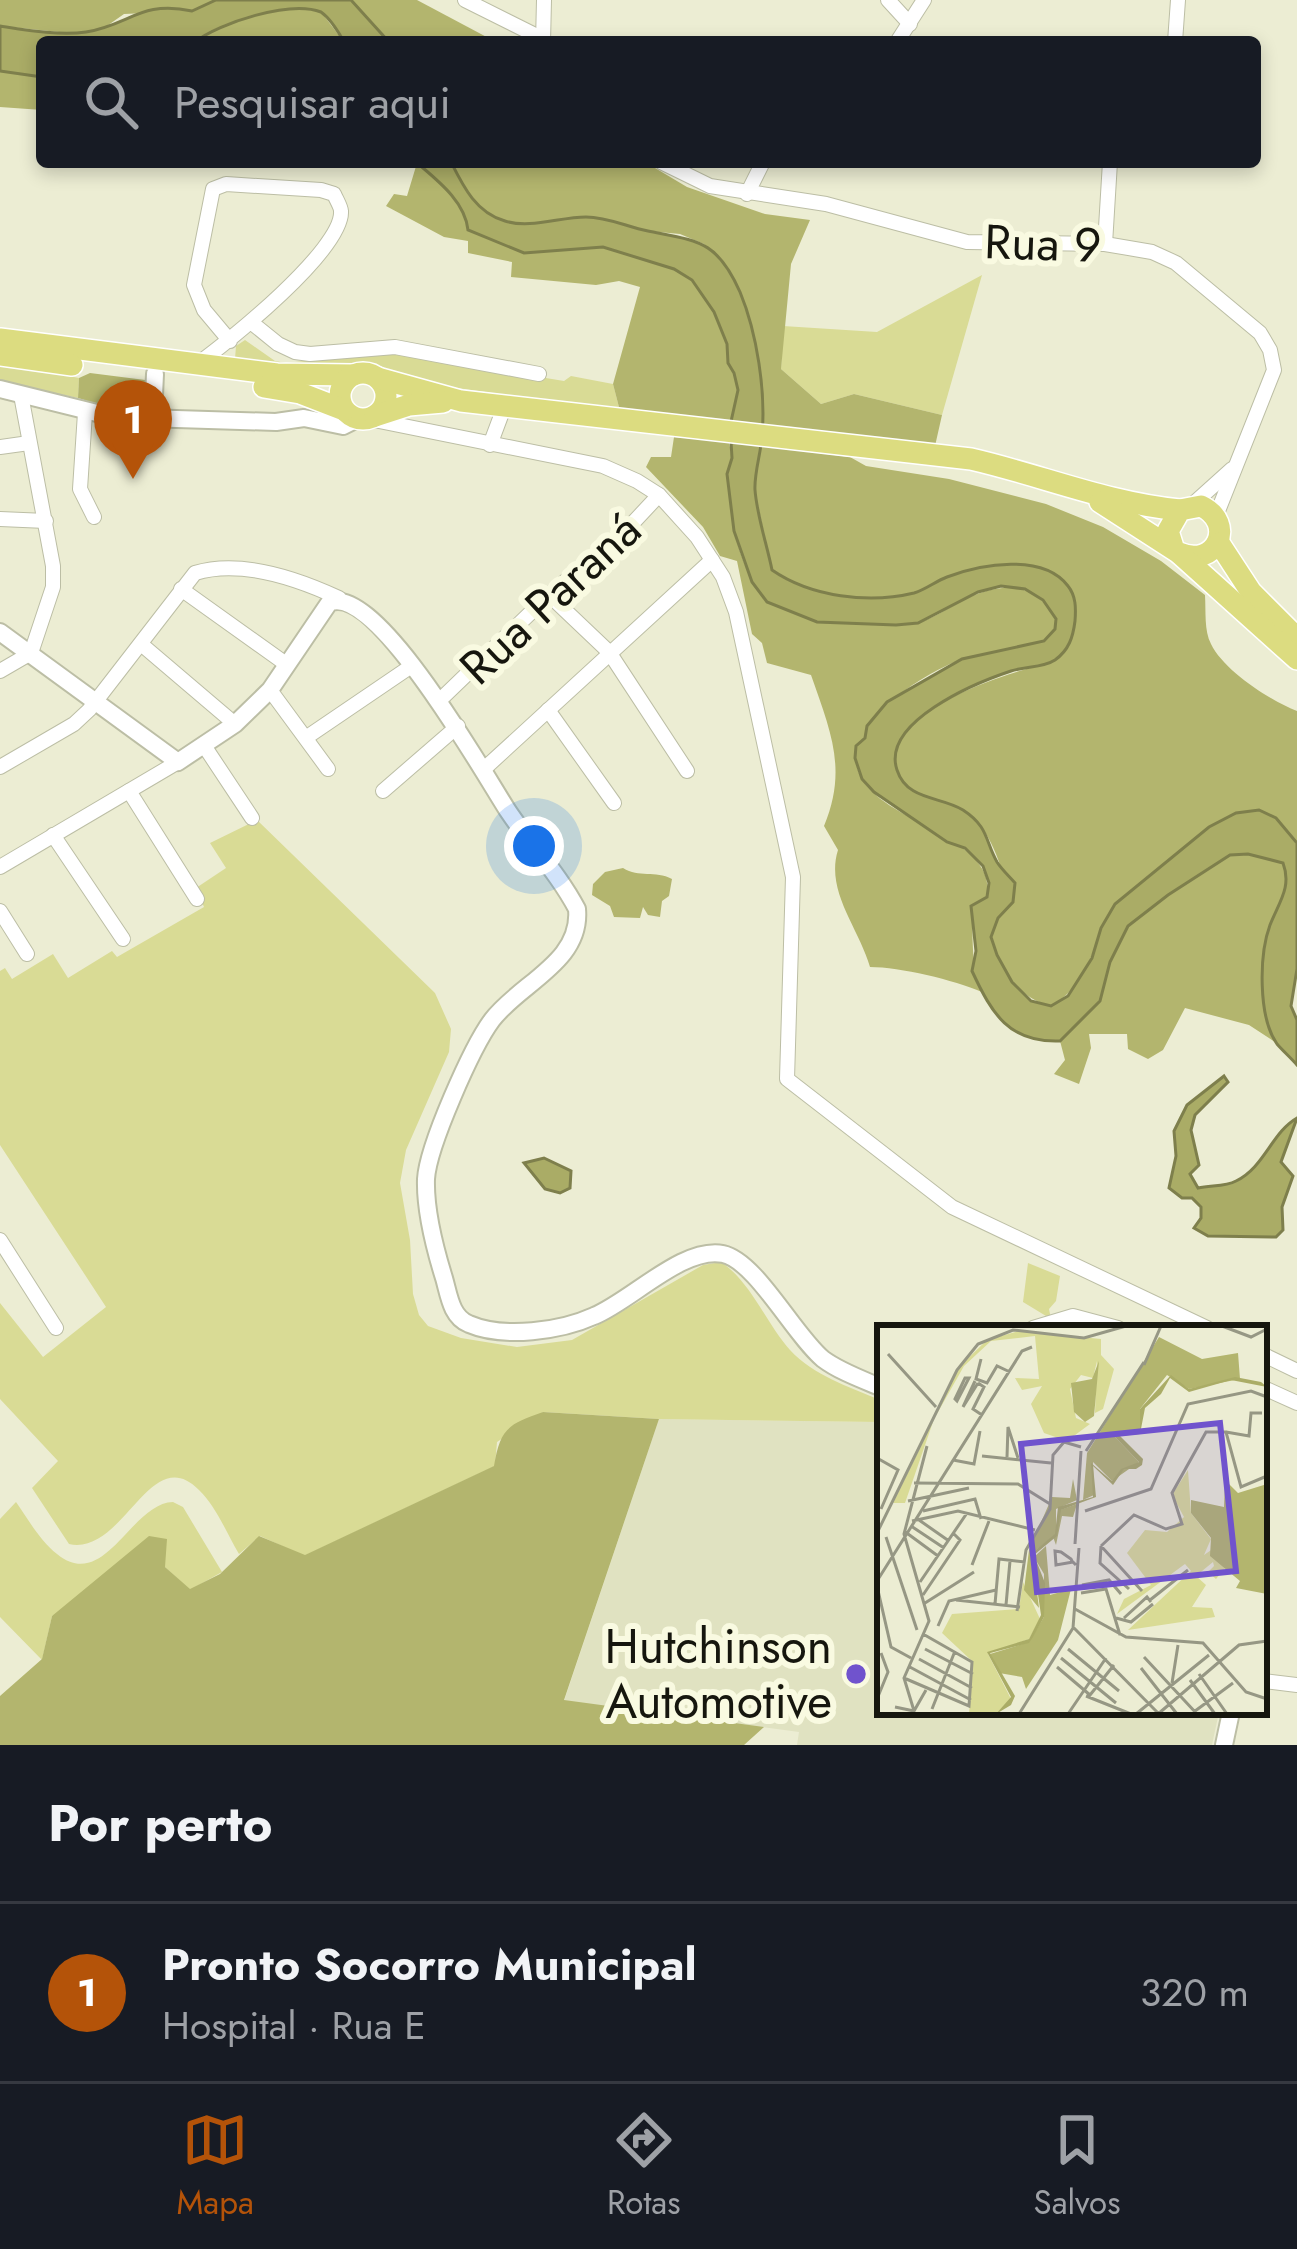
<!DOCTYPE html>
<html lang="pt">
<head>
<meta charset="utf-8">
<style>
	body { margin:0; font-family:Jost,sans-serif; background:#20242c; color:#f1f3f6 }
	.you { position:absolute; left:534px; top:846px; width:42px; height:42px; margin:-30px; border:9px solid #fff; border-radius:50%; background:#1a73e8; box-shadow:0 0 0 18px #1a73e833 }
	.badge { display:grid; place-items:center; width:78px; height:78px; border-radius:50%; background:#b45309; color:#fff; font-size:39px; font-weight:700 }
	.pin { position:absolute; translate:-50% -99px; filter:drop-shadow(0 3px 6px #0008) }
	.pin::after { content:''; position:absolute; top:63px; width:42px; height:36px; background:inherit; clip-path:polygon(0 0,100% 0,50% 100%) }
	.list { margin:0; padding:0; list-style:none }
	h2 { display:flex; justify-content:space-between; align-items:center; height:156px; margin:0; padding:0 48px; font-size:51px }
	h2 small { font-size:39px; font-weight:400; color:#9ea1a6 }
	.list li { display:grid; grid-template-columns:78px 1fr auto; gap:36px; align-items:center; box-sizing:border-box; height:180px; padding:0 48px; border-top:3px solid #363941 }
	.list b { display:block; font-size:45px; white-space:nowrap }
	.list p { margin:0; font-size:39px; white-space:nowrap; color:#9ea1a6 }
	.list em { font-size:39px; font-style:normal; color:#9ea1a6 }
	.icon { flex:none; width:66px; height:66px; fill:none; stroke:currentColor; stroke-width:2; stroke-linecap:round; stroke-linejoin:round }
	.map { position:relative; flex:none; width:1297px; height:1745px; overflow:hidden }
	.search { position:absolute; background:#171b24; box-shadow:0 6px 18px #0003; left:36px; right:36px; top:36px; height:132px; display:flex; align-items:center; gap:30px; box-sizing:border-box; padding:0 42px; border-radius:12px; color:#9ea1a6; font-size:45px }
	.sheet { height:336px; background:#171b24 }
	nav { display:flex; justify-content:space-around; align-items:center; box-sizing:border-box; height:168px; border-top:3px solid #363941; background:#171b24; font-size:33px; color:#9ea1a6 }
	nav a { display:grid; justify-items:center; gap:6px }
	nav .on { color:#b45309 }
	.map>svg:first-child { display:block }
	.built { fill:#e0e2c1 }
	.green { fill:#d9db95 }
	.forest { fill:#b3b56e }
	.water { fill:#aaac66; stroke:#7e7f4c; stroke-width:3 }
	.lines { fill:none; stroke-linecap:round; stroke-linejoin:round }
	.minor-casing { stroke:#bcbea5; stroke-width:16 }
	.tertiary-casing { stroke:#bcbea5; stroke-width:20 }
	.primary-casing { stroke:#fff; stroke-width:24 }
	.minor { stroke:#fff; stroke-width:14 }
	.tertiary { stroke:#fff; stroke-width:16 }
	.primary { stroke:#dcdc80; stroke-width:21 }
	.poi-dot { fill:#7053cd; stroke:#f9fae1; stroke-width:4.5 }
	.labels { text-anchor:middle; stroke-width:12; stroke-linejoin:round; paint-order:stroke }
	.street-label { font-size:48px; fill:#16160e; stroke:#f9fae1 }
	.poi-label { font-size:48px; fill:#16160e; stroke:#f9fae1; text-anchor:end }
	.inset-road { fill:none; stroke:#969784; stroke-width:3 }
	.view { fill:#7053cd; fill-opacity:0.15; stroke:#7053cd; stroke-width:6 }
	.inset-edge { fill:none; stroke:#16160e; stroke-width:6 }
</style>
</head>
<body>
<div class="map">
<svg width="1297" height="1745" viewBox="0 0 1297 1745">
	<rect width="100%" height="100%" fill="#ecedd3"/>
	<polygon class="built" points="659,1419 880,1422 880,1712 1219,1712 1212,1745 797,1745 799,1732 564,1701"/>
	<g class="green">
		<polygon points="982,275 942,415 854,394 821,404 781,369 783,326 877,332"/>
		<polygon points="245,340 275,361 286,363 388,352 564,381 571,376 613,384 620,411 422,383 374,364 360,363 312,375 235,359 236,346"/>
		<polygon points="0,362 79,378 78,398 0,381"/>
		<path d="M257 820 435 993 451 1029 449 1052 406 1150 400 1183 410 1240 413 1294 419 1315 428 1326 461 1338 517 1347 572 1340 703 1265 721 1262C751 1282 766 1323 790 1350 814 1376 848 1386 880 1400V1422L659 1419 543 1412 497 1442 495 1466 304 1556 260 1536 239 1554C227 1534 216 1506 199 1490 150 1440 124 1556 69 1544L32 1488 58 1461 0 1399V1303L43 1357 106 1307 0 1145V971L5 968 12 979 53 954 68 978 112 951 117 957 204 907 196 888 226 868 210 843Z"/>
		<polygon points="1028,1263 1060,1276 1056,1301 1049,1309 1051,1319 1023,1302"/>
		<path d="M16 1502C28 1519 40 1541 57 1554 105 1593 131 1503 173 1502L183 1507 222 1572 190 1590 165 1567 52 1616 42 1660 0 1617V1519Z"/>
	</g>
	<g class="forest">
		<polygon points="0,0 216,0 192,11 124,14 104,28 79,34 0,26"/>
		<polygon points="351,0 417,0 496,42 389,42"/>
		<path d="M308 8 322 13 344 42H195C228 16 267 11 308 8Z"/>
		<polygon points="0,71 42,77 42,110 0,107"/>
		<polygon points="451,162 645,162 687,187 765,214 810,220 791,264 781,369 821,404 854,394 942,415 935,446 763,429 758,363 719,257 704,244 680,234 648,231 592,217 528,224 503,221 481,208 465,190"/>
		<path d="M417 163C438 181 465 202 468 230L524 253 603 247 674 269 692 280 714 312 727 344 728 363 734 372 738 390 730 426 620 411 613 384 640 287 619 281 596 285 511 277 512 262 468 253V241L444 237 386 206 394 194 407 196Z"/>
		<path d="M90 373 153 381 152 391C123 408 109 408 78 398L79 378Z"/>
		<path d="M674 437 729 442C736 472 728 504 735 533 752 608 789 621 860 624 878 624 897 627 915 624 931 620 949 607 964 600 994 584 1032 579 1052 613 1055 618 1058 622 1055 629 1044 654 984 651 962 659 930 671 874 705 865 737 863 745 855 752 856 761 862 823 999 830 987 897L971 907C974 936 970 966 982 992 954 980 900 967 870 967 859 928 825 891 838 850L824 826C848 769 830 730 811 675L767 663 762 643 752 634 737 561 720 556 703 527 646 467 651 457H671Z"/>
		<path d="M761 446 850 457 866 466 949 479 1046 504 1103 527 1161 561 1205 595C1206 611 1204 631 1211 644 1224 671 1271 701 1297 711V843L1276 818 1101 928C1092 959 1080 990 1051 1006 1017 998 1001 970 991 937L998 918 1013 902C1001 872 995 834 968 814 946 796 912 804 898 776 868 715 1010 671 1051 663L1074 631 1015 566C993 567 972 569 951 576 939 580 928 588 917 592 872 606 810 596 772 571L754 487Z"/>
		<path d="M1248 854 1283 863C1293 889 1277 903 1269 927 1257 962 1263 1008 1275 1042L1249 1025 1185 1008 1163 1050 1148 1059 1128 1049 1127 1034H1089L1091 1048 1079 1084 1054 1074 1065 1060 1060 1041 1100 1001 1110 962 1128 926 1167 895 1230 855Z"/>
		<path d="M623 868C639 878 655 870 672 879L669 896 662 901 660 917 648 915 643 907 640 918 614 917 610 906 592 895 593 884 605 872Z"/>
		<path d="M543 1412 659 1419 564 1700 764 1727 744 1745H0V1696L42 1659 52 1616 149 1536 167 1539 165 1567 190 1589 220 1574 259 1536 305 1555 494 1466C500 1429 508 1424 543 1412Z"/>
	</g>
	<g class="water">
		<path d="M216 0H351L389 42H344C338 31 331 19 321 12 290 0 219 23 195 42H42V77L0 71V26C26 30 60 36 86 32 130 25 140 0 192 11Z"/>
		<path d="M416 162H451C463 186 476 213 505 221 530 229 560 217 586 217 608 217 627 227 648 231 698 241 717 240 740 292 757 333 766 392 762 436 761 453 754 473 755 490 757 516 767 545 772 570 811 597 869 604 914 593 925 590 936 581 947 577 981 564 1043 553 1068 586 1076 596 1076 608 1075 621 1073 637 1069 650 1055 660 1043 668 1026 666 1011 671 975 683 881 722 897 770 907 801 941 796 963 810 989 827 985 841 997 862 1002 870 1010 877 1015 883L1013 902 998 918 991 937 997 955 1012 982 1031 1001 1051 1006 1068 996 1092 958 1101 928 1115 904 1209 827 1236 813 1259 810 1276 818 1297 843V969L1291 1006 1297 1020V1065C1291 1058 1283 1051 1277 1044 1258 1017 1259 955 1270 925 1279 902 1292 887 1283 863L1248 854 1230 855 1168 895 1128 926 1110 962 1100 1001 1060 1041C1009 1043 992 1014 972 971L976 951 971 906 987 897 989 883 983 866 965 848 947 842 874 792 862 779 855 758 856 746 865 738 867 726 887 702 962 659 1044 641 1055 629 1056 619 1043 600 1025 589 1001 586 978 592 918 623 896 625 817 622 767 602 752 582 734 531 727 474 732 458 730 426 738 390 734 373 728 363 727 344 714 312 692 280 674 269 603 247 524 253 468 230C465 201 437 180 416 162Z"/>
		<path d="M1224 1076 1228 1082 1195 1115 1191 1130 1199 1165 1190 1174 1198 1188C1211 1185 1225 1187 1236 1181 1264 1168 1272 1132 1297 1118L1281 1162 1293 1176 1282 1207 1283 1230 1276 1237 1208 1236 1194 1228 1201 1218V1207L1192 1198H1182L1169 1188 1176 1156 1174 1131 1187 1105Z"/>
		<polygon points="544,1158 571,1171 570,1188 560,1193 545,1189 524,1163"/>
	</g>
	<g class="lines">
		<g class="minor-casing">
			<g id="minor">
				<polyline points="465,0 543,39"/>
				<polyline points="888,0 910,24"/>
				<polyline points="543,42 544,0"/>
				<polyline points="897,42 924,0"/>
				<polyline points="1175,42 1178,0"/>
				<polyline points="661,162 710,186 826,204 967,242 1105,244 1152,252 1176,263 1260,333 1270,350 1274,370 1216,516"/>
				<polyline points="747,194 763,162"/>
				<polyline points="1105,244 1110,162"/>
				<polyline points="252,323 278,344 295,352 310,354 395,347 539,374"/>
				<path d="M196 365C227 343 344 249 341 211 341 207 336 199 334 194L321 190 226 184 213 189 194 285 204 310 230 341"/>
				<polyline points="85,413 80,489 94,517"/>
				<polyline points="374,420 603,466 637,481 659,495 697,537 723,577 736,612 793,877 787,1079 952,1207 1207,1328"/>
				<polyline points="490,445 505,405"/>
				<polyline points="0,447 29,443"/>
				<polyline points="1192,505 1232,469"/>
				<polyline points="0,519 46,521"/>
				<polyline points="181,589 286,664"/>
				<polyline points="549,595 609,652 687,771"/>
				<polyline points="141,644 235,724"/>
				<polyline points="0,671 31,653 53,587 53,566 21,395"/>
				<polyline points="270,690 328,769"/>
				<polyline points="440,700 549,595 630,526 659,495"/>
				<polyline points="548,710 614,803"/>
				<polyline points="307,737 410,667"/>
				<polyline points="205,747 252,818"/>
				<path d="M0 767 74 724 89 710 195 573C240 559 298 579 339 598"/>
				<polyline points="484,769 712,560"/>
				<polyline points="129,791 197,899"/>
				<polyline points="383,791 458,726"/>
				<polyline points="53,835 123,939"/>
				<polyline points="0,867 178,762"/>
				<polyline points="0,911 27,954"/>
				<polyline points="0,1240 56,1328"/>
				<polyline points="1033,1328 1073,1316 1118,1328"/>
				<polyline points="1264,1355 1297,1371"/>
				<polyline points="1264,1388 1297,1403"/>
				<polyline points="1264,1681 1297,1685"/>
			</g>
		</g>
		<g class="tertiary-casing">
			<g id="tertiary">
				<polyline points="0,389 113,417 276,422 304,418 343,426 357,419"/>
				<polyline points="153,417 155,374"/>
				<path d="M0 632 178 762 235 724 270 690 329 603C376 582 484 774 508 811 530 844 558 873 577 909 582 962 520 983 492 1020 472 1047 428 1146 426 1179 425 1210 435 1249 444 1278 449 1295 451 1317 469 1324 504 1339 561 1331 594 1316 631 1301 683 1246 723 1254 756 1261 794 1335 823 1359 839 1371 861 1379 880 1387"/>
				<polyline points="1224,1745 1231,1712"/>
			</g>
		</g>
		<g class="primary-casing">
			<g id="primary">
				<polyline points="0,339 277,374 353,375"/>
				<polyline points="0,355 72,365"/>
				<circle cx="363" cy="396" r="23"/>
				<path d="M378 378 461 401 971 459C1041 475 1107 503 1180 510"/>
				<polyline points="264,387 300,393 344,410"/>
				<polyline points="375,416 409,405 443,402"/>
				<path d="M1100 502 1179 553C1216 569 1237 523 1201 506L1180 510 1168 531 1173 547"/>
				<polyline points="1219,543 1251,592 1297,638"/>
				<polyline points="1180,554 1297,659"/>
			</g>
		</g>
		<use href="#minor" class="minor"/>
		<use href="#tertiary" class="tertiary"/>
		<use href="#primary" class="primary"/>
	</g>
	<circle class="poi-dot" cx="856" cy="1674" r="12"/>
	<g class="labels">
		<g class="street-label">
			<text transform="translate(1043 243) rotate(2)" y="17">Rua 9</text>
			<text transform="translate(550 598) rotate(-43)" y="17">Rua Paraná</text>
		</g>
		<g class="poi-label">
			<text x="832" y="1663">Hutchinson<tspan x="832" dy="55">Automotive</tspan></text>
		</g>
	</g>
	<g transform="translate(877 1325)">
		<rect width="390" height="390" fill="#ecedd3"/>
		<path d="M142 6 224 14V30L237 44 226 84 218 88 220 36 216 53 204 50 193 64 199 93 213 99 190 116 167 108 154 79 165 61 145 65 138 53 162 54 158 11 114 16 87 41 57 94 28 178H16L83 41 110 15ZM311 145 314 188 334 214 327 230 337 223 349 242 339 254 331 247 337 241 336 237 319 251 329 260 315 282 335 283 338 292 251 305 314 246 308 239 240 289 247 274 274 260 250 228 268 205 290 207 307 192 295 170ZM146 257 163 294 152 314 111 329 134 374 119 389H92L96 337 65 308 75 289 142 284Z" fill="#d9db95"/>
		<path d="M282 12 325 34 361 28 363 54 312 64 290 50 263 84V104L238 112 262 137 235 156 216 137 217 170 206 175 210 128ZM222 36 217 91 208 97 197 87 194 58 215 54ZM196 154 200 175 179 184V207L183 185 200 179 196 192 185 191 179 220 176 212 155 228 162 283 147 265 152 225 175 172 193 173ZM348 155 361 168 390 159V269L359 263 363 256 333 231 334 213 314 188V175L347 182ZM169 221 173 270 194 264 181 315 149 364 145 352 122 348 113 329 152 317 167 292V249L157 232Z" fill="#b3b56e"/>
		<path d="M294 50 312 64 358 52 384 57 390 62 354 55 312 67 293 53 284 69 268 83 263 109 243 111 266 134 265 140 259 144H247L236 160 216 141 219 172 184 185 180 211 157 230 168 258 167 292 156 312 152 318 113 328 138 371 134 380 119 389 134 372 110 327 152 314 164 290 155 228 178 209 181 182 216 172 214 138 235 156 244 144 262 137 238 112 263 104V84Z" fill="#aaac66"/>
		<path class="inset-road" d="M345 1 374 12 390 4M11 29 59 82M104 34 99 54 110 58 120 41 133 47M267 40 284 1M88 53H92L80 76 78 74ZM98 56 86 82 101 58M101 58 107 62 96 84 105 90M349 107 372 111 374 88H385M209 126 267 37M105 131 174 138M130 132 131 102 141 133M0 133 21 145 4 184M76 135 97 139 103 106M37 158 141 159 173 179M31 176 92 163M46 186 98 174 104 194M208 186 274 164 311 79 374 66 390 72M42 195 72 216M35 196 81 186 158 205M34 201 67 223M27 206 61 231M0 208 80 45 101 19 136 5 207 13 249 1M9 212 40 305M198 219 204 126M224 221 257 190 289 204 305 199 295 168 329 107H349L364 162 390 151M224 221 265 266M224 221 223 238 252 264M196 237 179 240 178 226 184 227 194 234 195 236 199 240M95 240 112 196M0 256 145 26 155 22M43 257 90 188M205 260 232 255 244 269M0 261 14 322 34 333M204 268 229 264 243 310M46 270 83 215 77 209M79 275 143 282M273 275 311 245M48 278 97 247M118 279 122 234 148 237M129 280 133 236M198 284 249 312 326 318 369 367 390 374M140 286 149 225 173 184 176 130 187 117 204 122M239 293 254 297 276 279M247 293 270 272 274 277M61 301 72 276 119 265M196 302 282 389M48 324 96 349M191 324 242 366M267 332 320 389M184 333 239 378M42 334 95 363M31 341 94 375M180 342 213 370 237 340M264 343 300 389M322 349 350 389M27 353 92 381 95 337 46 309M313 355 338 389M295 358 301 320M209 371 254 389M0 374 11 347 4 328M18 382 37 386 49 365M55 384 78 326M38 389 27 353 52 296 27 209 50 121M142 389 196 303 202 223M191 389 229 333M259 389 332 330M281 389 362 320 390 316M314 389 356 358"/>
		<path class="view" d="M343 98 359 246 160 267 144 119Z"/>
		<rect width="390" height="390" class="inset-edge"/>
	</g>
</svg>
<div class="you"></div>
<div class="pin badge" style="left:133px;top:479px">1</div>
<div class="search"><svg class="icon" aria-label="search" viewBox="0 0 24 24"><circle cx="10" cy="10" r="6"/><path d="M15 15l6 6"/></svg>Pesquisar aqui</div>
</div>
<section class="sheet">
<h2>Por perto<small></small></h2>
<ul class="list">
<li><span class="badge">1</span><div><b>Pronto Socorro Municipal</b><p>Hospital · Rua E</p></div><em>320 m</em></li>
</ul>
</section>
<nav>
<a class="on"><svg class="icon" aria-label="map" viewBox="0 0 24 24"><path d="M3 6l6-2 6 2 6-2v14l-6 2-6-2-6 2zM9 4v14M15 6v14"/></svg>Mapa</a>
<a><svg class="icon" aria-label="directions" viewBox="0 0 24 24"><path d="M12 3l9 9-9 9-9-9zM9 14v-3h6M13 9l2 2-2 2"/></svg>Rotas</a>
<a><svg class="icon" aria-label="saved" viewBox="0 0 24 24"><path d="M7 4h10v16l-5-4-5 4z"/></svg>Salvos</a>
</nav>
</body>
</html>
